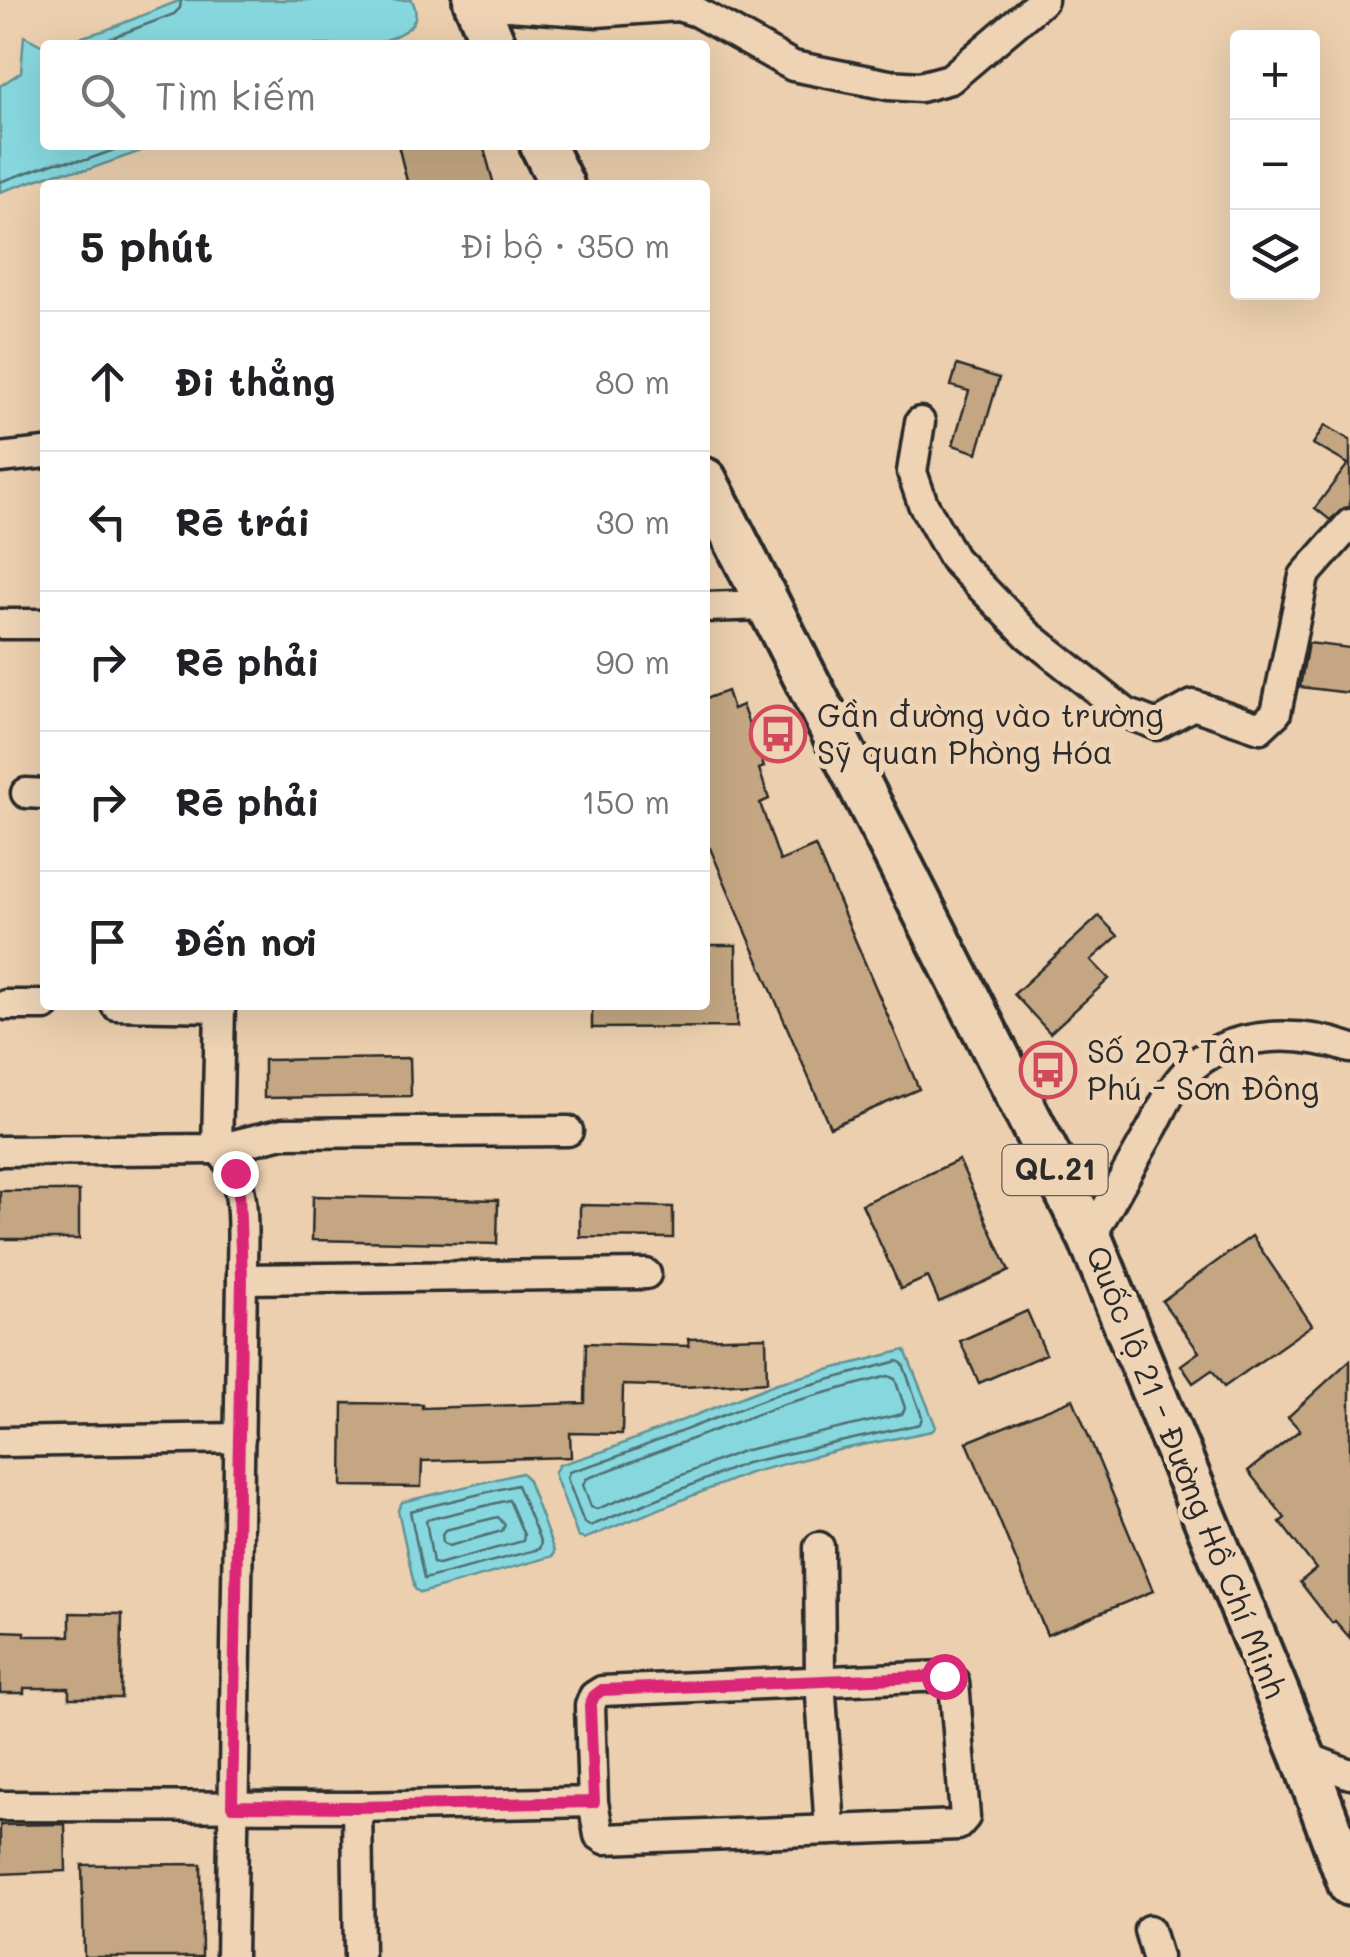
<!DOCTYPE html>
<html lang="vi">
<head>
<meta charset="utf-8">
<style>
	body { margin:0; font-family:Mali,sans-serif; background:#f6f6f6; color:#202124 }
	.controls { position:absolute; right:30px; top:30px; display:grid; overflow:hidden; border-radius:10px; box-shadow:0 10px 40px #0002 }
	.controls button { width:90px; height:90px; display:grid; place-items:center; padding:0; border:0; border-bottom:2px solid #e0e0e0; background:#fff; color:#202124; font:50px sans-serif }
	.stop { position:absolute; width:30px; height:30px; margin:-22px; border:8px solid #db2777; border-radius:50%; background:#fff }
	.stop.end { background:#db2777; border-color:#fff; box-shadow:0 2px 10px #0008 }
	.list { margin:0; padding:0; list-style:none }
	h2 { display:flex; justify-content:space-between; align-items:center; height:130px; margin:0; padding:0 40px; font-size:42px }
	h2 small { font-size:32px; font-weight:400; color:#757577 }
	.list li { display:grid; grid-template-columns:65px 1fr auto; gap:30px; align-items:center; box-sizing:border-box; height:140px; padding:0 40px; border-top:2px solid #e0e0e0 }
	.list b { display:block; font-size:38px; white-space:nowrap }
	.list em { font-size:32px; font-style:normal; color:#757577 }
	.icon { flex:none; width:55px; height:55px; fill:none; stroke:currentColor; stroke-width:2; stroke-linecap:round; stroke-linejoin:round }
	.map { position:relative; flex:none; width:1350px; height:1957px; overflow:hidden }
	.search { position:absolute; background:#fff; box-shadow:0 10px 40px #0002; left:40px; top:40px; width:670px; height:110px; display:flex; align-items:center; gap:25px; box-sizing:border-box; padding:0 35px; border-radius:10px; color:#757577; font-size:38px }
	.panel { position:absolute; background:#fff; box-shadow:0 10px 40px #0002; left:40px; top:180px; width:670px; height:830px; border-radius:10px }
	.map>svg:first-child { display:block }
	.water { fill:#87d8de; stroke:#629396; stroke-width:2.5 }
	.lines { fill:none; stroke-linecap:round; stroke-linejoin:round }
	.shore { stroke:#507073; stroke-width:2.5 }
	.building { fill:#c4a782; stroke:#2b2b2b; stroke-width:2.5 }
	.minor-casing { stroke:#2b2b2b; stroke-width:35 }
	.highway-casing { stroke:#2b2b2b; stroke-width:50 }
	.minor { stroke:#eed3b5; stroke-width:28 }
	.highway { stroke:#eed3b5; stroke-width:42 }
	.route { stroke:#db2777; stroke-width:12 }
	.labels { text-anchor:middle; stroke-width:10; stroke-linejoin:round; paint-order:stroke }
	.shield { fill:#eed3b5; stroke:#665d54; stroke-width:2.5 }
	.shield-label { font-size:30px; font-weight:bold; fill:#2b2b2b }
	.poi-label { font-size:32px; fill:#2b2b2b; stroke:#eed3b5; text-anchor:start }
	.street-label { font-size:32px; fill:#2b2b2b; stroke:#eed3b5 }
</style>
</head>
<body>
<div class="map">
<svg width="1350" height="1957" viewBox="0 0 1350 1957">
	<rect width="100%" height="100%" fill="#ebcfae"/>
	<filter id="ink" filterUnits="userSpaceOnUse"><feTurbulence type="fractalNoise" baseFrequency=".01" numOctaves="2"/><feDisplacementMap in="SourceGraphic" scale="20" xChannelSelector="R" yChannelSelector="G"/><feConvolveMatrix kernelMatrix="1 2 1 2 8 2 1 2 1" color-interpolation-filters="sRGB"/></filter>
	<g filter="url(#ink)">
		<g class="water">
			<path d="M181 0H412C426 29 396 35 374 45H55L106 30Z"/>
			<polygon points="24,36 45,47 45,145 158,145 87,170 59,172 0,192 0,86 21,72"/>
			<polygon points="905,1350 936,1427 932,1431 843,1449 749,1473 584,1539 578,1537 554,1473 559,1465 607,1450 777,1383"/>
			<polygon points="522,1473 527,1478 554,1551 553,1556 421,1593 415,1589 398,1510 402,1502"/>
		</g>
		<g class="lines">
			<g class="shore">
				<polyline points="92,45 174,14 180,8 181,0"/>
				<polyline points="0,182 56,162 86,160 128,145"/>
				<polygon points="898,1361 903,1364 922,1417 920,1424 746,1463 590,1526 584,1523 567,1478 569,1472 611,1459 780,1393"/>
				<polygon points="888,1376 895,1379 905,1408 902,1414 742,1451 597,1509 591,1507 583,1485 586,1479 784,1404"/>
				<polygon points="517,1485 541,1543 539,1549 424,1579 410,1511"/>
				<polygon points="509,1500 524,1535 523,1541 438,1564 433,1563 426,1520"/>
				<polygon points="498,1517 505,1525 502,1531 449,1546 443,1543 442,1534 445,1530"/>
			</g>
		</g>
		<g class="building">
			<polygon points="398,145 483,145 494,185 408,185"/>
			<polygon points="957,365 999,378 977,453 953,445 969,391 951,386"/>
			<polygon points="1325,425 1350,440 1350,507 1344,508 1330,520 1315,508 1348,464 1313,444"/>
			<polygon points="1308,643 1350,648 1350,693 1300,687"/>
			<polygon points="727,691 733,709 742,705 764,767 759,769 769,799 760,803 780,861 815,846 919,1089 830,1127 710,848 705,850 705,699"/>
			<polygon points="1099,916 1118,936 1091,960 1109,979 1050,1033 1014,994"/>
			<polygon points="705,945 736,945 737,1027 592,1028 592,1005 705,1005"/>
			<polygon points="410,1058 411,1096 264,1098 264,1060"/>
			<polygon points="959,1160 1009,1271 939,1302 928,1277 901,1289 862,1204"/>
			<rect x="0" y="1191" width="79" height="48"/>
			<polygon points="313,1196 498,1200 497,1244 312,1240"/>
			<polygon points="580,1205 673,1207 673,1238 580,1237"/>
			<polygon points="1252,1236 1312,1325 1224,1387 1212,1370 1193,1383 1181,1365 1199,1352 1162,1301"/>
			<polygon points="1027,1311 1046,1354 979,1383 960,1341"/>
			<polygon points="766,1337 767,1382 684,1387 623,1385 622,1434 570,1433 571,1457 422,1461 421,1487 342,1486 343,1403 422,1404 422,1408 585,1403 586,1343 689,1346 688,1339"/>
			<polygon points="1350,1360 1350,1638 1335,1621 1332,1623 1300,1582 1316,1569 1280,1522 1285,1518 1248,1471 1300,1430 1288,1417"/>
			<polygon points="1073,1399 1153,1591 1047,1635 967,1442"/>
			<polygon points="70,1613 122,1614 121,1698 69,1698 69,1688 24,1688 24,1693 0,1693 0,1631 25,1632 25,1636 70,1636"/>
			<polygon points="65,1824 66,1871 0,1874 0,1825"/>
			<polygon points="201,1864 202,1957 84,1957 82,1865"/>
		</g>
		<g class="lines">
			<g class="minor-casing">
				<g id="minor">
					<polyline points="477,4 597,12 678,6 697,12 793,66 889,85 920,87 950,79 1043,0"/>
					<polyline points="920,422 912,472 923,504 954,559 1028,635 1126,713 1157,725 1193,705 1260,728 1276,713 1304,576 1350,524"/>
					<polyline points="0,458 45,453"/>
					<polyline points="705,607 766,605"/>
					<polyline points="0,624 45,624"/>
					<polyline points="26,793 45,794"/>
					<polyline points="6,1005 45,1005"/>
					<polyline points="116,1005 220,1007"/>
					<path d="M217 1149C251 1175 241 1240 242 1279L231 1957"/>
					<polyline points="217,1149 283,1133 568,1131"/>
					<polyline points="0,1151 217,1149 220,1005"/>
					<path d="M1090 1238C1110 1202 1131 1166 1151 1130 1160 1114 1167 1096 1178 1082 1218 1030 1293 1029 1350 1048"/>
					<polyline points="242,1279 646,1274"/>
					<polyline points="0,1442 240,1438"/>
					<polyline points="819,1547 820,1680 830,1830"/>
					<polyline points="1303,1756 1350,1774"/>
					<polyline points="0,1806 357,1807 593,1802 599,1835 605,1839 958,1825 965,1817 954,1682 944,1676 602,1691 594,1696 590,1706 593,1802"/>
					<polyline points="357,1807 359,1957"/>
					<polyline points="1149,1930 1157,1957"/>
				</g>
			</g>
			<g class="highway-casing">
				<g id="highway">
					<polyline points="475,0 494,45"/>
					<polyline points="542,145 562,185"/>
					<polyline points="705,480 1090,1238 1303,1756 1350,1884"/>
				</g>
			</g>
			<use href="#minor" class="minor"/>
			<use href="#highway" class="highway"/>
		</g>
	</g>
	<g class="lines" filter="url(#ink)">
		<polyline class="route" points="235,1173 239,1192 242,1279 232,1806 357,1807 594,1802 590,1706 594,1696 602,1690 944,1676"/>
	</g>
	<defs>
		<g id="bus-ring" transform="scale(2.875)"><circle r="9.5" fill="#eed3b5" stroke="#d1495b" stroke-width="1.5"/><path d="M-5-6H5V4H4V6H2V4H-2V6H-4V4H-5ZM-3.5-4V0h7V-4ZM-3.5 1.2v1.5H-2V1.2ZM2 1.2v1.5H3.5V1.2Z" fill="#d1495b"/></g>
	</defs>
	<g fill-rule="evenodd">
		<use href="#bus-ring" x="778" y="734"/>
		<use href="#bus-ring" x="1048" y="1070"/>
	</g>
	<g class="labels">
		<rect class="shield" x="1002.5" y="1145" width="105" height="50" rx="8"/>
		<g class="shield-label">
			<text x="1055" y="1180">QL.21</text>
		</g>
		<g class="poi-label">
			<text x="817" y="727">Gần đường vào trường<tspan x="817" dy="37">Sỹ quan Phòng Hóa</tspan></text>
			<text x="1087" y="1063">Số 207 Tân<tspan x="1087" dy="37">Phú - Sơn Đông</tspan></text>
		</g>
		<g class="street-label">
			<text transform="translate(1186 1472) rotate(68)" y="11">Quốc lộ 21 - Đường Hồ Chí Minh</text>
		</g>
	</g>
</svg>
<div class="controls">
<button>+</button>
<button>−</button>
<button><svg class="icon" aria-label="layers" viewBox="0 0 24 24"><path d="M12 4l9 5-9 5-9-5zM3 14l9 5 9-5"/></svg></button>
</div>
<div class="stop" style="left:944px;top:1676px"></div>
<div class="stop end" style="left:235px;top:1173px"></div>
<div class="search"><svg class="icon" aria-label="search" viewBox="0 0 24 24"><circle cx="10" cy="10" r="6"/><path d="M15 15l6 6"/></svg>Tìm kiếm</div>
<section class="panel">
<h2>5 phút<small>Đi bộ · 350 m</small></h2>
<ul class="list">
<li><svg class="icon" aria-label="ahead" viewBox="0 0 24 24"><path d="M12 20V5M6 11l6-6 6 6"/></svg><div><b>Đi thẳng</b></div><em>80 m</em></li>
<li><svg class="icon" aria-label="left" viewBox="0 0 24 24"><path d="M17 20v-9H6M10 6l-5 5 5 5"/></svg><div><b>Rẽ trái</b></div><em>30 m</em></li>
<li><svg class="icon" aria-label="right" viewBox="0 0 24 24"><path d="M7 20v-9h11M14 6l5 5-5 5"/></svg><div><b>Rẽ phải</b></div><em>90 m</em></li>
<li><svg class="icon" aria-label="right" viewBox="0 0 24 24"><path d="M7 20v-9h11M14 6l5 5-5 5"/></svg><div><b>Rẽ phải</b></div><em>150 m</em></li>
<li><svg class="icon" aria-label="arrive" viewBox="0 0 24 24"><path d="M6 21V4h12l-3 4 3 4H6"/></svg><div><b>Đến nơi</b></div></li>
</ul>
</section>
</div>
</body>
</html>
